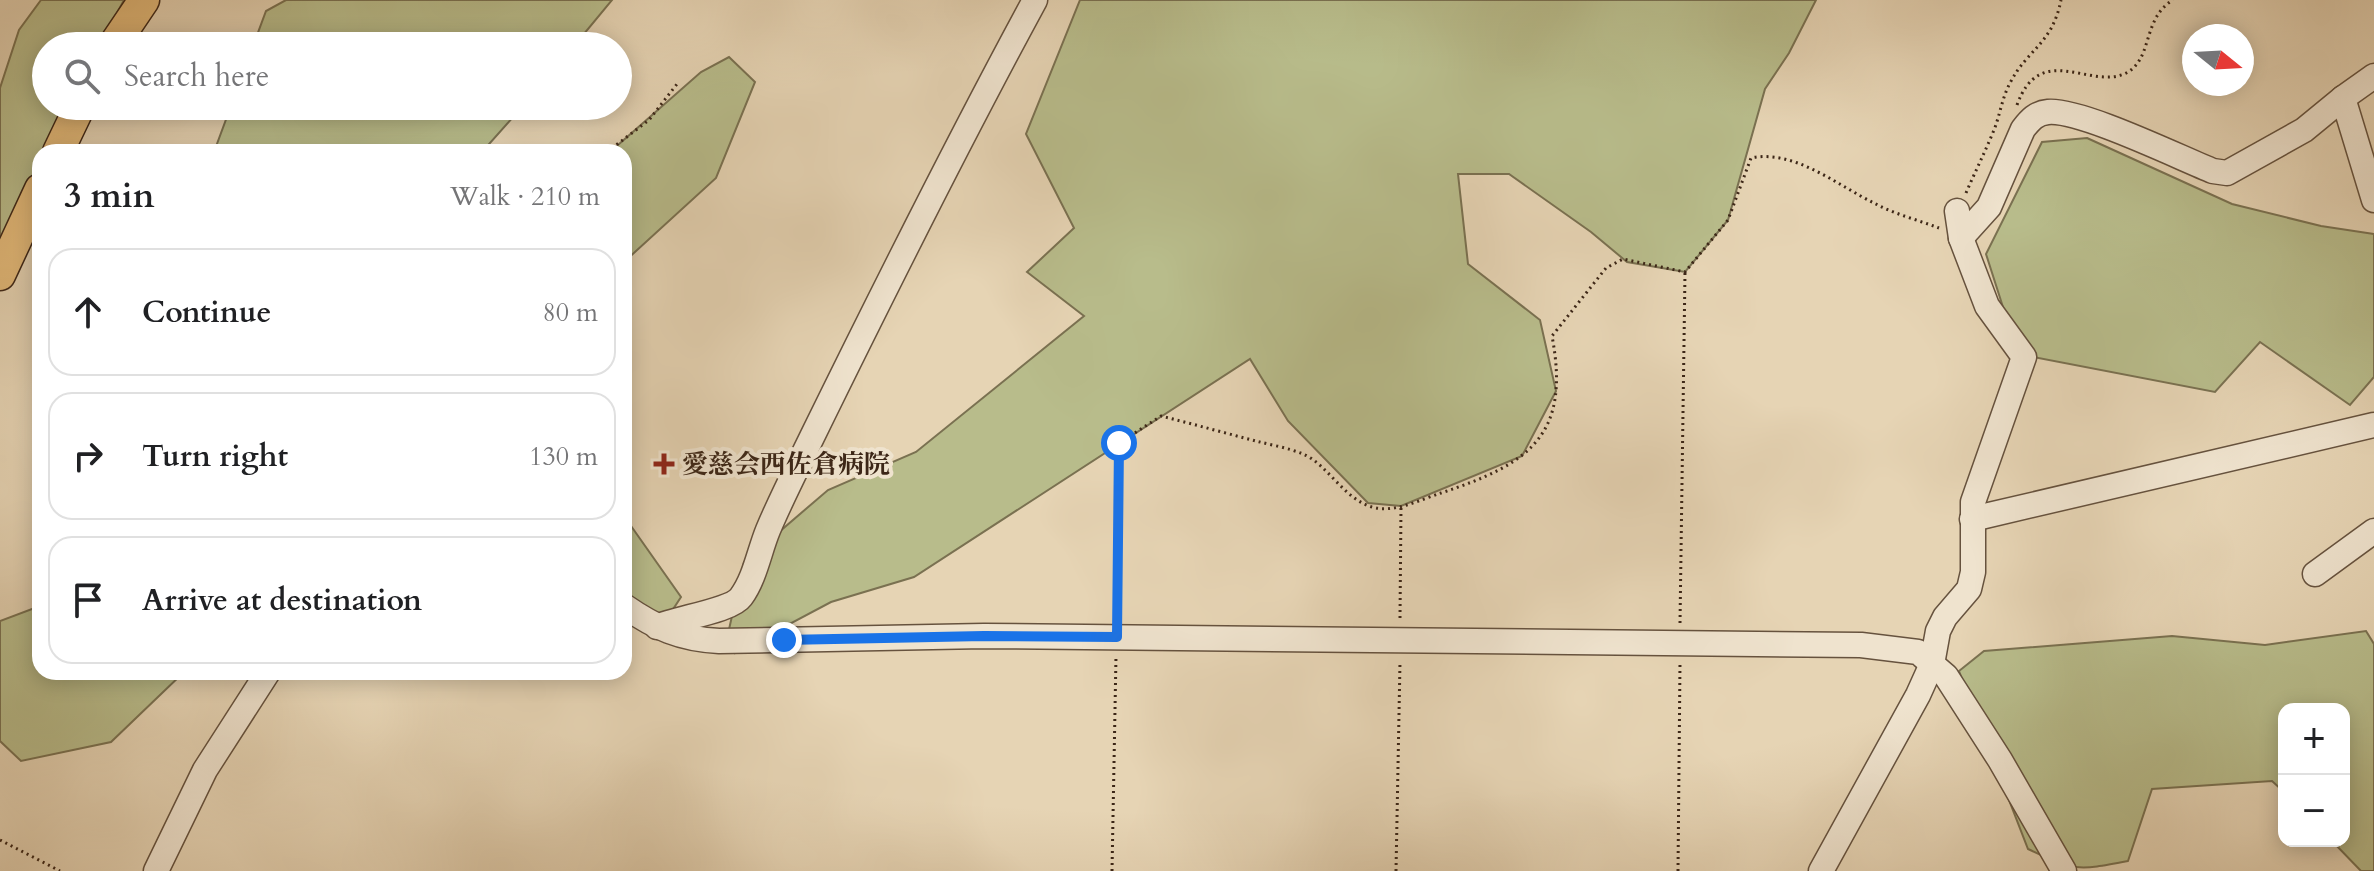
<!DOCTYPE html>
<html lang="en">
<head>
<meta charset="utf-8">
<style>
	body { margin:0; font-family:Cardo,"Noto Serif JP",serif; background:#f6f6f6; color:#202124 }
	.controls { position:absolute; right:24px; bottom:24px; display:grid; overflow:hidden; border-radius:16px; box-shadow:0 4px 20px #0003 }
	.controls button { width:72px; height:72px; display:grid; place-items:center; padding:0; border:0; border-bottom:2px solid #e0e0e0; background:#fff; color:#202124; font:40px sans-serif }
	.compass { position:absolute; left:2182px; top:24px; width:72px; height:72px; border-radius:50%; background:#fff; box-shadow:0 4px 20px #0003; rotate:108deg }
	.stop { position:absolute; width:24px; height:24px; margin:-18px; border:6px solid #1a73e8; border-radius:50%; background:#fff }
	.stop.end { background:#1a73e8; border-color:#fff; box-shadow:0 2px 8px #0008 }
	.list { margin:0; padding:0; list-style:none }
	h2 { display:flex; justify-content:space-between; align-items:center; height:104px; margin:0; padding:0 32px; font-size:34px }
	h2 small { font-size:26px; font-weight:400; color:#757577 }
	.list li { display:grid; grid-template-columns:52px 1fr auto; gap:24px; align-items:center; box-sizing:border-box; height:128px; margin:0 16px 16px; padding:0 16px; border:2px solid #e0e0e0; border-radius:24px }
	.list b { display:block; font-size:30px; white-space:nowrap }
	.list em { font-size:26px; font-style:normal; color:#757577 }
	.icon { flex:none; width:44px; height:44px; fill:none; stroke:currentColor; stroke-width:2; stroke-linecap:round; stroke-linejoin:round }
	.map { position:relative; flex:none; width:2374px; height:871px; overflow:hidden }
	.search { position:absolute; background:#fff; box-shadow:0 4px 20px #0003; left:32px; top:32px; width:600px; height:88px; display:flex; align-items:center; gap:20px; box-sizing:border-box; padding:0 28px; border-radius:44px; color:#757577; font-size:30px }
	.panel { position:absolute; background:#fff; box-shadow:0 4px 20px #0003; left:32px; top:144px; width:600px; height:536px; border-radius:24px }
	.map>svg:first-child { display:block }
	.green { fill:#b8bc8b; stroke:#7a7151; stroke-width:2 }
	.lines { fill:none; stroke-linecap:round; stroke-linejoin:round }
	.minor-casing { stroke:#66523e; stroke-width:27 }
	.major-casing { stroke:#3c2617; stroke-width:33 }
	.path { stroke:#3c2617; stroke-width:3; stroke-dasharray:2 4; stroke-linecap:butt }
	.minor { stroke:#efe3ce; stroke-width:24 }
	.major { stroke:#e3ba7a; stroke-width:30 }
	.route { stroke:#1a73e8; stroke-width:10 }
	.poi-dot { fill:#8f2418; stroke:#efe3ce; stroke-width:3 }
	.labels { text-anchor:middle; stroke-width:8; stroke-linejoin:round; paint-order:stroke }
	.poi-label { font-size:26px; font-weight:bold; fill:#3c2617; stroke:#efe3ce; text-anchor:start }
</style>
</head>
<body>
<div class="map">
<svg width="2374" height="871" viewBox="0 0 2374 871">
	<rect width="100%" height="100%" fill="#e6d4b4"/>
	<filter id="stains"><feTurbulence type="fractalNoise" baseFrequency=".0025" numOctaves="4"/><feColorMatrix values="0 0 0 0 .2 0 0 0 0 .09 0 0 0 0 .02 0 0 0 .5 -.17"/></filter>
	<radialGradient id="worn" r=".72"><stop offset=".6" stop-color="#630" stop-opacity="0"/><stop offset="1" stop-color="#630" stop-opacity=".3"/></radialGradient>
	<g class="green">
		<polygon points="41,0 124,0 99,46 46,46 46,106 67,106 45,152 40,152 40,163 0,246 0,88 19,30"/>
		<polygon points="286,0 612,0 574,46 253,46 266,11"/>
		<polygon points="1080,0 1816,0 1789,53 1765,89 1728,220 1685,272 1627,262 1591,232 1509,174 1458,174 1468,264 1540,320 1556,391 1522,456 1401,506 1368,503 1288,421 1250,359 914,577 831,602 735,653 728,634 744,562 828,490 916,452 1084,316 1027,272 1074,228 1026,134"/>
		<polygon points="729,57 755,82 716,178 624,262 624,152 610,152 701,72"/>
		<polygon points="231,106 523,106 482,152 214,152"/>
		<polygon points="2087,138 2232,204 2321,226 2374,234 2374,377 2350,405 2260,342 2215,392 2018,354 1986,254 2042,142"/>
		<polygon points="624,516 681,597 664,623 624,592"/>
		<polygon points="40,606 40,672 184,672 111,742 21,761 0,741 0,621"/>
		<path d="M2366 631 2374 644V871H2361L2332 841H2344V709H2284V792L2272 781 2152 789 2128 861C2076 871 2075 871 2028 849L1959 671 1984 651 2172 636 2265 645Z"/>
	</g>
	<g class="lines">
		<g class="minor-casing">
			<g id="minor">
				<polyline points="2343,98 2374,200"/>
				<path d="M1961 238 1989 207 2023 129C2030 120 2036 113 2048 112 2080 109 2178 157 2213 171L2227 173 2304 130 2343 98 2374 76"/>
				<polyline points="1972,519 2374,425"/>
				<polyline points="2315,574 2374,531"/>
				<path d="M624 606C656 628 680 639 719 641L984 636 1861 645 1918 652 1946 676 2000 760 2064 871"/>
				<path d="M657 627C676 618 731 611 741 597 755 578 759 552 768 530 781 499 797 468 812 437 884 290 957 144 1035 0"/>
				<polyline points="156,871 205,770 268,672"/>
				<polyline points="1821,871 1918,695 1932,664 1938,631 1945,617 1969,589 1973,572 1973,502 2024,357 1987,306 1961,238 1957,211"/>
			</g>
		</g>
		<g class="major-casing">
			<g id="major">
				<polyline points="113,46 144,0"/>
				<polyline points="58,152 80,106"/>
				<polyline points="0,275 40,189"/>
			</g>
		</g>
		<g class="path">
			<path d="M2017 105C2040 41 2089 89 2124 74 2154 61 2141 19 2173 0"/>
			<polyline points="607,152 649,120 677,84"/>
			<path d="M1966 193C1975 172 1985 152 1994 130 2000 115 2002 98 2010 83 2028 48 2052 45 2061 0"/>
			<path d="M1117 616 1119 443 1161 416C1193 424 1225 433 1256 441 1271 445 1289 448 1303 454 1328 464 1345 502 1376 508 1397 512 1422 499 1441 493 1529 464 1571 436 1552 336L1606 268 1623 259 1685 272 1728 220 1751 158C1794 149 1837 185 1874 203 1894 214 1918 220 1939 228"/>
			<polyline points="1400,618 1401,506"/>
			<polyline points="1680,623 1685,272"/>
			<polyline points="0,840 60,871"/>
			<polyline points="1112,871 1116,656"/>
			<polyline points="1396,871 1400,662"/>
			<polyline points="1678,871 1680,663"/>
		</g>
		<use href="#minor" class="minor"/>
		<use href="#major" class="major"/>
	</g>
	<g class="lines">
		<polyline class="route" points="784,640 984,636 1117,637 1119,443"/>
	</g>
	<path class="poi-dot" d="M660 452h8v8h8v8h-8v8h-8v-8h-8v-8h8z"/>
	<g class="labels">
		<g class="poi-label">
			<text x="682" y="473">愛慈会西佐倉病院</text>
		</g>
	</g>
	<rect width="100%" height="100%" filter="url(#stains)"/>
	<rect width="100%" height="100%" fill="url(#worn)"/>
</svg>
<div class="controls">
<button>+</button>
<button>−</button>
</div>
<svg class="compass" viewBox="-18 -18 36 36"><path d="M0-13l5 13h-10z" fill="#e53935"/><path d="M0 13l5-13h-10z" fill="#757577"/></svg>
<div class="stop" style="left:1119px;top:443px"></div>
<div class="stop end" style="left:784px;top:640px"></div>
<div class="search"><svg class="icon" aria-label="search" viewBox="0 0 24 24"><circle cx="10" cy="10" r="6"/><path d="M15 15l6 6"/></svg>Search here</div>
<section class="panel">
<h2>3 min<small>Walk · 210 m</small></h2>
<ul class="list">
<li><svg class="icon" aria-label="ahead" viewBox="0 0 24 24"><path d="M12 20V5M6 11l6-6 6 6"/></svg><div><b>Continue</b></div><em>80 m</em></li>
<li><svg class="icon" aria-label="right" viewBox="0 0 24 24"><path d="M7 20v-9h11M14 6l5 5-5 5"/></svg><div><b>Turn right</b></div><em>130 m</em></li>
<li><svg class="icon" aria-label="arrive" viewBox="0 0 24 24"><path d="M6 21V4h12l-3 4 3 4H6"/></svg><div><b>Arrive at destination</b></div></li>
</ul>
</section>
</div>
</body>
</html>
